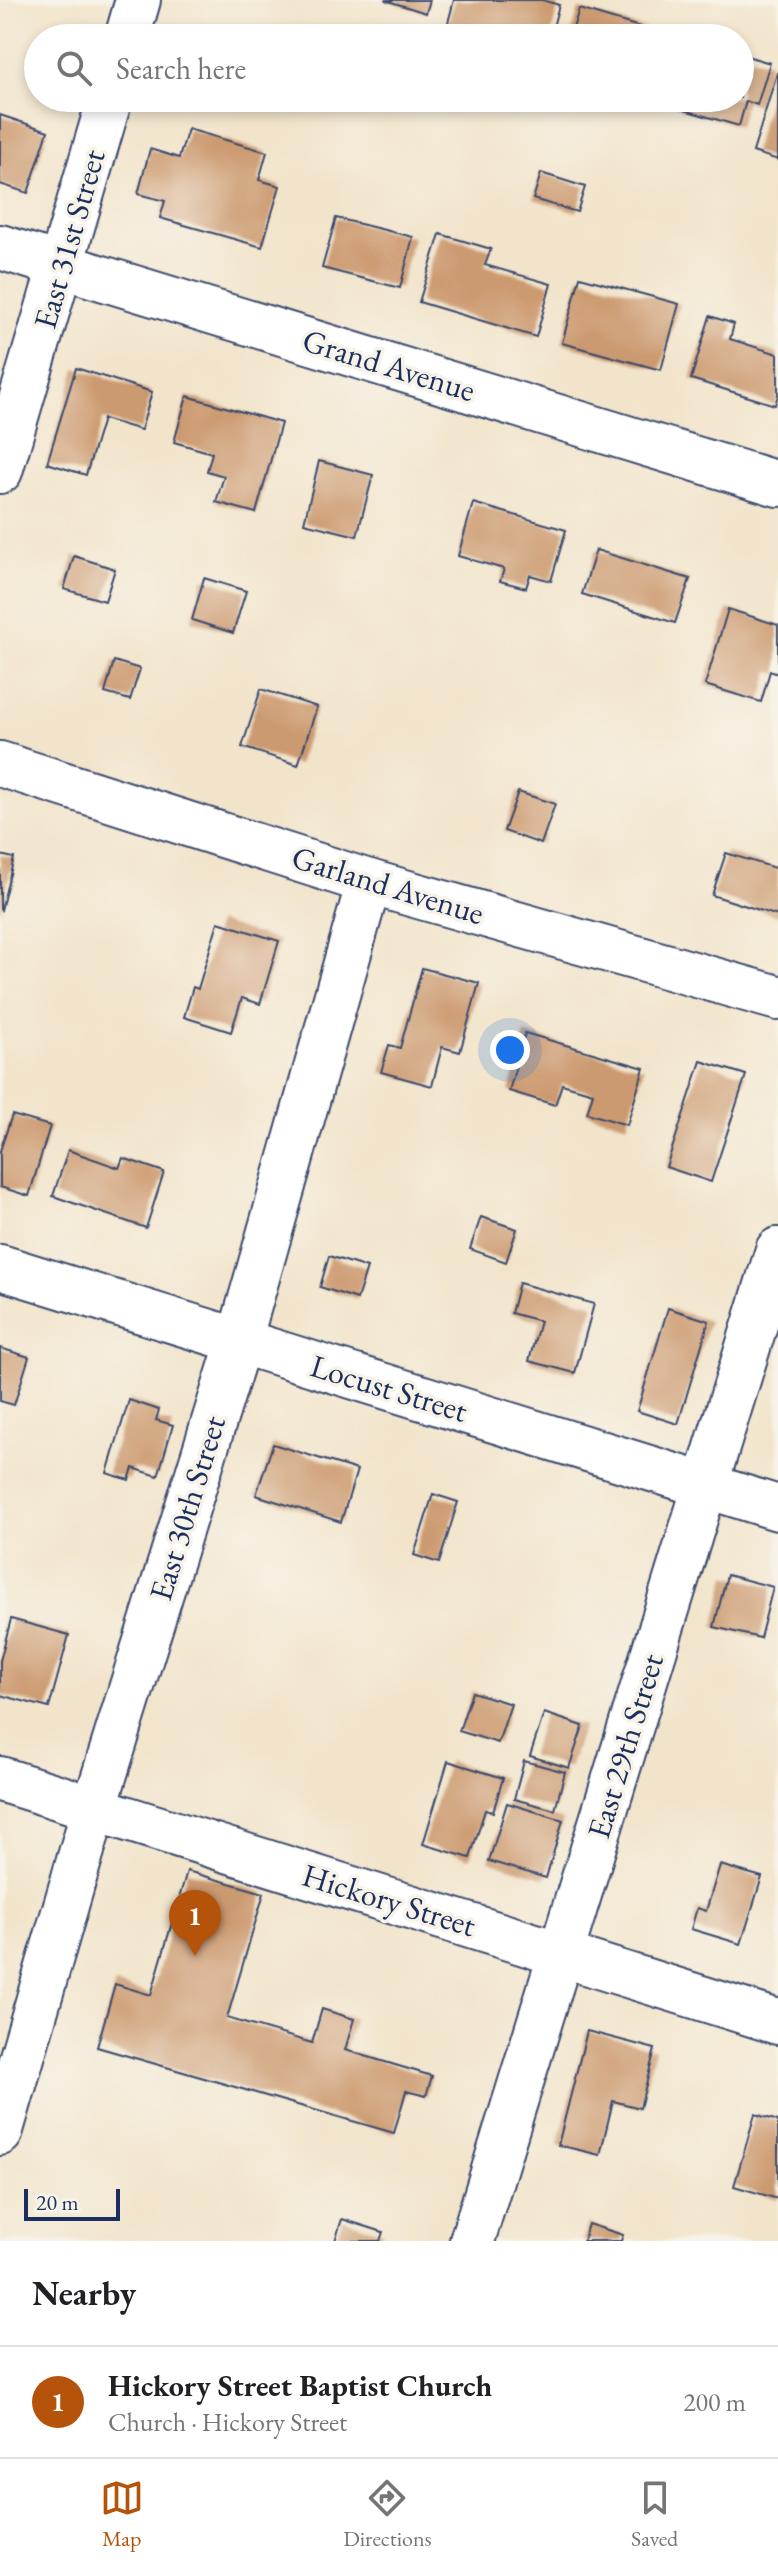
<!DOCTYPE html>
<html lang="en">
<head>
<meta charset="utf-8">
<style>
	body { margin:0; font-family:"EB Garamond",serif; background:#f6f6f6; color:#202124 }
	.scale { position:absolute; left:24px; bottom:20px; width:96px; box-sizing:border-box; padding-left:8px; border:4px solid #1b2f5e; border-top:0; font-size:22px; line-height:28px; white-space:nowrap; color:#1b2f5e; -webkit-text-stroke:6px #f7f3e8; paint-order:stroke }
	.you { position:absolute; left:510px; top:1050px; width:28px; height:28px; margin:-20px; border:6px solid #fff; border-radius:50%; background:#1a73e8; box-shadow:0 0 0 12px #1a73e833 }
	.badge { display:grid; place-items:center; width:52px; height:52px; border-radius:50%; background:#b45309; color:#fff; font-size:26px; font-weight:700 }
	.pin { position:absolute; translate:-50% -66px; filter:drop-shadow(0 2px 4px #0008) }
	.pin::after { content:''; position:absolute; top:42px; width:28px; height:24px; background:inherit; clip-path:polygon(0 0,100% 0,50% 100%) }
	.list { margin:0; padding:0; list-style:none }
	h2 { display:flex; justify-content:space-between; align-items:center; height:104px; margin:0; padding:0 32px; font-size:34px }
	h2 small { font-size:26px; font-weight:400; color:#757577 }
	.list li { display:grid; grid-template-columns:52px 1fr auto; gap:24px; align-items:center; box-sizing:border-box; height:112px; padding:0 32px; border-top:2px solid #e0e0e0 }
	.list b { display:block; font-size:30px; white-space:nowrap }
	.list p { margin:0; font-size:26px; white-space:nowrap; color:#757577 }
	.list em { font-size:26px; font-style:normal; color:#757577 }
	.icon { flex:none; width:44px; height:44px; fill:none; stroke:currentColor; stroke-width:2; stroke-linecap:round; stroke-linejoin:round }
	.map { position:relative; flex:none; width:778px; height:2241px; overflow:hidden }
	.search { position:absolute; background:#fff; box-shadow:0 4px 12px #0003; left:24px; right:24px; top:24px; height:88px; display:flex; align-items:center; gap:20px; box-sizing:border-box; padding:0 28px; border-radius:44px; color:#757577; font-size:30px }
	.sheet { height:216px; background:#fff }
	nav { display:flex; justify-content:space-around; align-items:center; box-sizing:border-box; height:112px; border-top:2px solid #e0e0e0; background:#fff; font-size:22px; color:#757577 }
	nav a { display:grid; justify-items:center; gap:4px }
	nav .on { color:#b45309 }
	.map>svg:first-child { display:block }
	.building { fill:#cc9a6f }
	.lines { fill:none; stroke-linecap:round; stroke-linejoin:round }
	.minor-casing { stroke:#3b4a6e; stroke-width:48 }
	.minor { stroke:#fff; stroke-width:44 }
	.labels { text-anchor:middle; stroke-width:7; stroke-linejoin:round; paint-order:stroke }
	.street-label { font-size:32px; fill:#1b2f5e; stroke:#f7f3e8 }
</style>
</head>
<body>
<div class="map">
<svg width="778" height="2241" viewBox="0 0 778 2241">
	<rect width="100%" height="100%" fill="#f7f3e8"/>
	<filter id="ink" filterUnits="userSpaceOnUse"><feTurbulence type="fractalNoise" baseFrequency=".0125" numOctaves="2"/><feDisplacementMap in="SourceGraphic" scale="16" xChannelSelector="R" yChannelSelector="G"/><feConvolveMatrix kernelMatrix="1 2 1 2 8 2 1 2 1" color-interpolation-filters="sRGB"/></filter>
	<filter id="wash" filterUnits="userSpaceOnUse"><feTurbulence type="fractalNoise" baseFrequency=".006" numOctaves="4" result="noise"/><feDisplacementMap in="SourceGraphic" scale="32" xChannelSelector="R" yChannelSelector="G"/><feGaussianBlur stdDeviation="1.8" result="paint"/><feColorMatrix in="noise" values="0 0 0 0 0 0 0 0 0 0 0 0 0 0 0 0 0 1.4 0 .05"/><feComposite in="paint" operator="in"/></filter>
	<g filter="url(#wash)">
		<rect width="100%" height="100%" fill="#f2e4cb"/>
		<g id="blocks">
			<g class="building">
				<polygon points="385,0 430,0 426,13"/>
				<polygon points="454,0 542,0 559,5 550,38 444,38"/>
				<polygon points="579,9 663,34 662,38 570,38"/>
				<polygon points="740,54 770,63 757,105 746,101 739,126 681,109 684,98 740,98"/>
				<polygon points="777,73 778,73 778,160 753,152"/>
				<polygon points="0,115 48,131 28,193 0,184"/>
				<polygon points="188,129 267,152 259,180 280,186 262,247 160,218 165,201 138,194 150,149 179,158"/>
				<polygon points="541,173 585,187 577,212 533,199"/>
				<polygon points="336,218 413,237 400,288 322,268"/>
				<polygon points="440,234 491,249 485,265 551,284 536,337 419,302"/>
				<polygon points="580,277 679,304 661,370 562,343"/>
				<polygon points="710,316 734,324 730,339 778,354 778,395 775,405 691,379"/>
				<polygon points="76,368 152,392 141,430 103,419 86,475 47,463"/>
				<polygon points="187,396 281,423 256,513 216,502 224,476 207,471 212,453 174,442"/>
				<polygon points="319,461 373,475 357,536 304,523"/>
				<polygon points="473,503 566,530 551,581 530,575 526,588 500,581 504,569 458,556"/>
				<polygon points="596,550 690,579 675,623 582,594"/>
				<polygon points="74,556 115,569 105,601 64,589"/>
				<polygon points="204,578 246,591 233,633 192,620"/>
				<polygon points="728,609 778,625 778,674 770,671 761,702 705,685"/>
				<polygon points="114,661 140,669 130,700 105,693"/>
				<polygon points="261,689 317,707 298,765 242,747"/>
				<polygon points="518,792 555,804 541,844 504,831"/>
				<polygon points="726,853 778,869 778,916 712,895"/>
				<polygon points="0,855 14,858 1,910 0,909"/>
				<polygon points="218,922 279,941 260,1004 242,998 231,1032 184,1017 193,987 198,989"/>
				<polygon points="422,968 479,983 460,1052 442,1047 432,1086 381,1072 389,1045 400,1048"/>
				<polygon points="525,1033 644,1068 627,1125 587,1113 593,1093 562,1084 555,1105 509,1091"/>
				<polygon points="701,1061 746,1075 711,1182 666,1167"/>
				<polygon points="12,1115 50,1126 29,1196 0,1187 0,1151"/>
				<polygon points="68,1150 119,1168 123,1158 164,1172 146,1228 53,1196"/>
				<polygon points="481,1217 517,1229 506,1262 470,1249"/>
				<polygon points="329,1256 367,1268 357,1299 320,1287"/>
				<polygon points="519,1283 594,1304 575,1373 529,1361 540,1321 511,1313"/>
				<polygon points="668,1308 709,1321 678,1424 637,1411"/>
				<polygon points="0,1348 29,1357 14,1405 0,1401"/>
				<polygon points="129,1400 159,1410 156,1420 173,1425 158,1476 133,1468 129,1480 107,1473"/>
				<polygon points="273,1444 357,1470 341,1522 256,1495"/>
				<polygon points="433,1494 458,1502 439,1563 414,1555"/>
				<polygon points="727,1575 773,1587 760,1638 714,1627"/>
				<polygon points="11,1619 69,1635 49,1708 0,1695 0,1661"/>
				<polygon points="472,1692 511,1704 498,1743 459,1731"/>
				<polygon points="544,1713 583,1726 569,1768 530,1756"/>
				<polygon points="448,1761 503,1778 493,1812 485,1810 470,1858 423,1844"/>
				<polygon points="524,1761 565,1772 555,1810 514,1799"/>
				<polygon points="507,1803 563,1820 546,1878 489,1861"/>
				<polygon points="720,1865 762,1877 741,1944 691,1929 697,1908 706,1911"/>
				<polygon points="187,1871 264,1893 227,2018 312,2043 322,2009 354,2019 345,2050 432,2076 426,2096 406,2091 394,2133 97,2047 115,1984 151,1995"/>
				<polygon points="587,2031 655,2049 640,2108 613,2101 600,2155 558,2145"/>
				<polygon points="755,2114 778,2121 778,2199 734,2186"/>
				<polygon points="342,2219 383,2232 380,2241 335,2241"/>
				<polygon points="588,2224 623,2235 621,2241 583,2241"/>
			</g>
		</g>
	</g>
	<g filter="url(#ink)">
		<use href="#blocks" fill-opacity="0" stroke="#3b4a6e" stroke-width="2"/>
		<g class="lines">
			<g class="minor-casing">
				<g id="minor">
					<polyline points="127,38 138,0"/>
					<polyline points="0,247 778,484"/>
					<polyline points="0,471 110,98"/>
					<polyline points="0,764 369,882 778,998"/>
					<polyline points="0,1267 778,1508"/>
					<polyline points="0,1779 778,2022"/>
					<polyline points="0,2133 94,1809 239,1341 369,882"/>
					<polyline points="472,2241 778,1250"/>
				</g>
			</g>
			<use href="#minor" class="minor"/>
		</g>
	</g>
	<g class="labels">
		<g class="street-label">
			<text transform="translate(69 239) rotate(-74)" y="11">East 31st Street</text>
			<text transform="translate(389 365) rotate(17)" y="11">Grand Avenue</text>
			<text transform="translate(388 885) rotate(17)" y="11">Garland Avenue</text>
			<text transform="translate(389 1388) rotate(17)" y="11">Locust Street</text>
			<text transform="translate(187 1508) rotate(-73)" y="11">East 30th Street</text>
			<text transform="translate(625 1746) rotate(-73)" y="11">East 29th Street</text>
			<text transform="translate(389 1900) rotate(17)" y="11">Hickory Street</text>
		</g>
	</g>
</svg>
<div class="scale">20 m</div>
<div class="you"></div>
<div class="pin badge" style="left:195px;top:1956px">1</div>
<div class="search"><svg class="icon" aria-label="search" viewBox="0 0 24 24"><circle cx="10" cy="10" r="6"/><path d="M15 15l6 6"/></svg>Search here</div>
</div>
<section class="sheet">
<h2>Nearby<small></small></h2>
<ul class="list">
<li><span class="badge">1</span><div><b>Hickory Street Baptist Church</b><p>Church · Hickory Street</p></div><em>200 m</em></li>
</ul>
</section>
<nav>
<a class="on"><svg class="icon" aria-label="map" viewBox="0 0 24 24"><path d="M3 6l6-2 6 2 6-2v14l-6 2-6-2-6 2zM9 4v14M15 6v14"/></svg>Map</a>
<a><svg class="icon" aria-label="directions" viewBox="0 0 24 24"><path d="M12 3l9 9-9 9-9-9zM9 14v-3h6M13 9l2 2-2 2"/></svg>Directions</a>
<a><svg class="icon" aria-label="saved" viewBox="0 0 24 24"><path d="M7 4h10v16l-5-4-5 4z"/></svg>Saved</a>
</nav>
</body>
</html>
